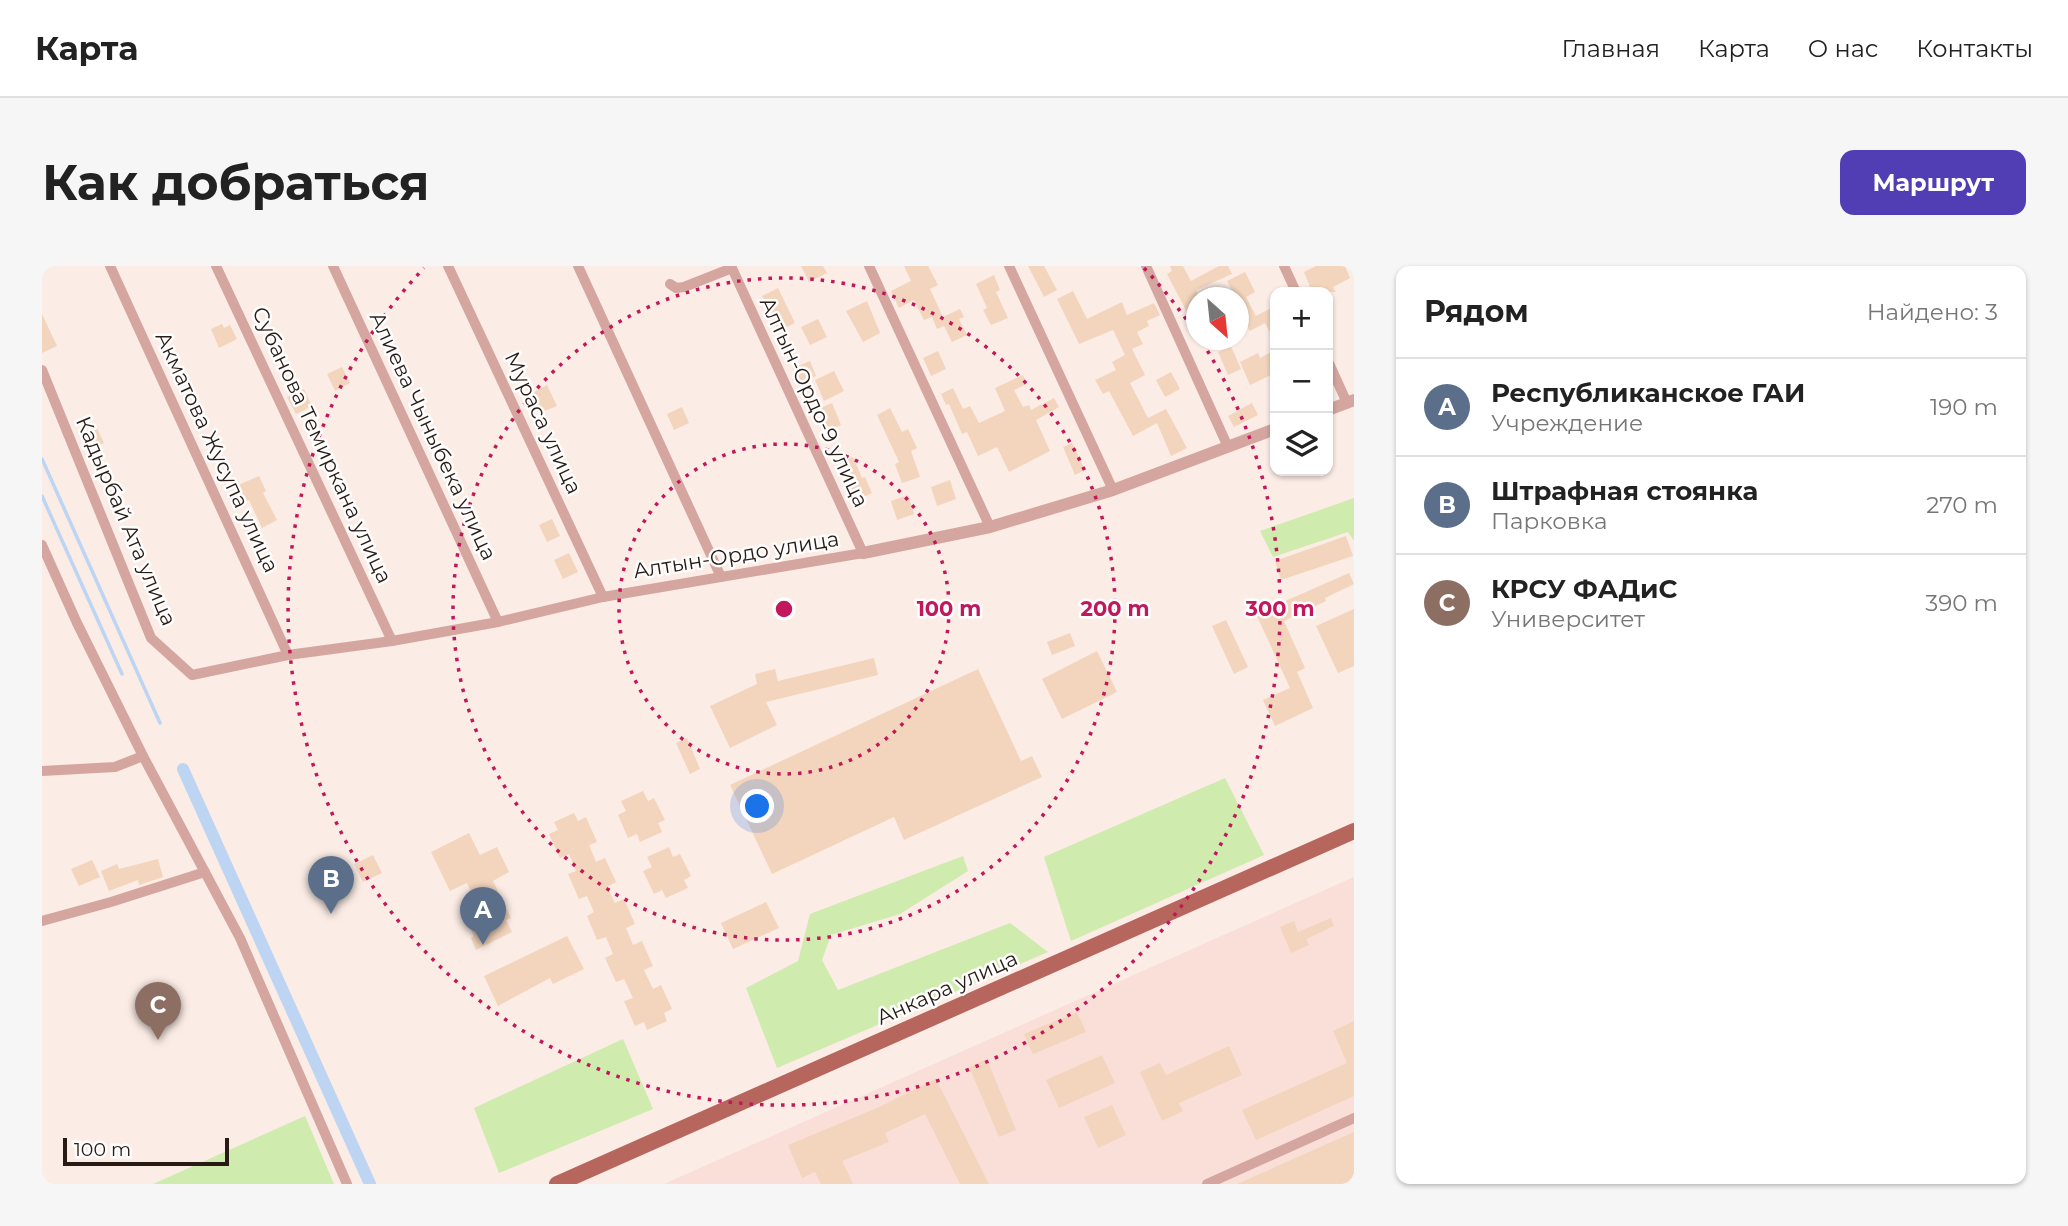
<!DOCTYPE html>
<html lang="ru">
<head>
<meta charset="utf-8">
<style>
	body { margin:0; font-family:Montserrat,sans-serif; background:#f6f6f6; color:#222 }
	.controls { position:absolute; right:21px; top:21px; display:grid; overflow:hidden; border-radius:14px; box-shadow:0 2px 5px #0004 }
	.controls button { width:63px; height:63px; display:grid; place-items:center; padding:0; border:0; border-bottom:2px solid #e0e0e0; background:#fff; color:#222; font:35px sans-serif }
	.compass { position:absolute; left:1144px; top:21px; width:63px; height:63px; border-radius:50%; background:#fff; box-shadow:0 2px 5px #0004; rotate:153deg }
	.scale { position:absolute; left:21px; bottom:18px; width:166px; box-sizing:border-box; padding-left:7px; border:4px solid #281b15; border-top:0; font-size:19px; line-height:24px; white-space:nowrap; color:#281b15; -webkit-text-stroke:5px #fdfdfd; paint-order:stroke }
	.you { position:absolute; left:716px; top:541px; width:24px; height:24px; margin:-18px; border:5px solid #fff; border-radius:50%; background:#1a73e8; box-shadow:0 0 0 10px #1a73e833 }
	.badge { display:grid; place-items:center; width:46px; height:46px; border-radius:50%; background:#513eb5; color:#fff; font-size:23px; font-weight:700 }
	.pin { position:absolute; translate:-50% -58px; filter:drop-shadow(0 2px 4px #0008) }
	.pin::after { content:''; position:absolute; top:37px; width:24px; height:21px; background:inherit; clip-path:polygon(0 0,100% 0,50% 100%) }
	.list { margin:0; padding:0; list-style:none }
	h2 { display:flex; justify-content:space-between; align-items:center; height:91px; margin:0; padding:0 28px; font-size:30px }
	h2 small { font-size:23px; font-weight:400; color:#767676 }
	.list li { display:grid; grid-template-columns:46px 1fr auto; gap:21px; align-items:center; box-sizing:border-box; height:98px; padding:0 28px; border-top:2px solid #e0e0e0 }
	.list b { display:block; font-size:26px; white-space:nowrap }
	.list p { margin:0; font-size:23px; white-space:nowrap; color:#767676 }
	.list em { font-size:23px; font-style:normal; color:#767676 }
	.icon { flex:none; width:38px; height:38px; fill:none; stroke:currentColor; stroke-width:2; stroke-linecap:round; stroke-linejoin:round }
	.map { position:relative; flex:none; width:1312px; height:918px; overflow:hidden; border-radius:14px }
	header { display:flex; align-items:center; gap:42px; box-sizing:border-box; height:98px; padding:0 35px; background:#fff; border-bottom:2px solid #e0e0e0 }
	header strong { font-size:33px }
	nav { display:flex; gap:38px; margin-inline-start:auto; font-size:24px }
	.intro { display:flex; align-items:center; justify-content:space-between; box-sizing:border-box; height:168px; padding:0 42px }
	h1 { margin:0; font-size:49px }
	.button { padding:18px 32px; border-radius:14px; background:#513eb5; color:#fff; font-size:24px; font-weight:700 }
	main { display:flex; gap:42px; padding:0 42px }
	aside { flex:1; background:#fff; border-radius:14px; box-shadow:0 2px 5px #0004 }
	.map>svg:first-child { display:block }
	.industrial { fill:#f9dfd8 }
	.green { fill:#cfebae }
	.lines { fill:none; stroke-linecap:round; stroke-linejoin:round }
	.stream { stroke:#bdd5f3; stroke-width:3.5 }
	.canal { stroke:#bdd5f3; stroke-width:12 }
	.building { fill:#f3d5bd }
	.minor { stroke:#d4a69f; stroke-width:10 }
	.tertiary { stroke:#d4a69f; stroke-width:12 }
	.primary { stroke:#b6665c; stroke-width:16 }
	.ring { fill:none; stroke:#c2185b; stroke-width:3.5; stroke-dasharray:3.5 7 }
	.labels { text-anchor:middle; stroke-width:5; stroke-linejoin:round; paint-order:stroke }
	.street-label { font-size:21px; fill:#281b15; stroke:#fdfdfd }
	.centre { fill:#c2185b; stroke:#fdfdfd; stroke-width:3.5 }
	.ring-label { font-size:21px; text-anchor:middle; font-weight:bold; fill:#c2185b; stroke:#fdfdfd; stroke-width:5; stroke-linejoin:round; paint-order:stroke }
</style>
</head>
<body>
<header>
<strong>Карта</strong>
<nav><a>Главная</a><a>Карта</a><a>О нас</a><a>Контакты</a></nav>
</header>
<div class="intro"><h1>Как добраться</h1><a class="button">Маршрут</a></div>
<main>
<div class="map">
<svg width="1312" height="918" viewBox="0 0 1312 918">
	<rect width="100%" height="100%" fill="#fbece5"/>
	<polygon class="industrial" points="1312,611 1312,918 622,918"/>
	<g class="green">
		<polygon points="1312,232 1312,275 1306,266 1231,291 1218,265"/>
		<polygon points="1183,512 1222,589 1029,675 1002,591"/>
		<polygon points="921,590 926,605 858,648 789,669 780,694 796,724 968,657 1006,686 735,802 704,722 756,695 768,648"/>
		<polygon points="581,773 611,843 457,907 432,842"/>
		<polygon points="263,850 292,918 111,918"/>
	</g>
	<g class="lines">
		<g class="stream">
			<polyline points="0,193 118,457"/>
			<polyline points="0,230 80,408"/>
		</g>
		<polyline class="canal" points="141,503 328,918"/>
	</g>
	<g class="building">
		<polygon points="759,0 781,0 785,7 767,16"/>
		<polygon points="862,0 886,0 896,19 888,23 901,51 918,43 922,51 917,53 925,69 910,76 902,60 895,63 890,51 882,54 872,34 857,42 849,25 869,15"/>
		<polygon points="986,0 1002,0 1015,24 1002,31"/>
		<polygon points="1128,0 1141,0 1149,15 1177,0 1186,0 1190,8 1154,24 1158,32 1154,32 1154,44 1146,48 1125,8 1130,5"/>
		<polygon points="1274,0 1303,0 1308,12 1291,21 1294,26 1270,26 1262,6"/>
		<polygon points="1203,6 1213,26 1204,31 1214,50 1233,40 1233,76 1223,57 1208,65 1204,59 1196,63 1196,32 1194,32 1185,15"/>
		<polygon points="952,9 958,24 954,26 966,52 949,59 941,44 945,42 934,18"/>
		<polygon points="736,22 753,57 736,65 720,30"/>
		<polygon points="1031,25 1045,53 1080,36 1085,49 1112,37 1118,49 1105,55 1107,60 1095,66 1101,78 1090,83 1103,109 1088,117 1106,152 1124,143 1145,182 1129,190 1115,157 1091,170 1067,125 1061,128 1053,114 1074,104 1070,96 1083,89 1071,64 1037,78 1015,33"/>
		<polygon points="825,35 838,67 821,76 804,45"/>
		<polygon points="0,48 15,80 0,87"/>
		<polygon points="776,53 785,71 768,79 759,61"/>
		<polygon points="180,58 182,62 188,59 195,73 177,82 169,63"/>
		<polygon points="1189,80 1199,103 1186,109 1176,86"/>
		<polygon points="1233,84 1233,107 1208,119 1198,96 1216,87 1218,92"/>
		<polygon points="896,85 904,103 889,110 881,92"/>
		<polygon points="768,95 774,110 757,117 751,102"/>
		<polygon points="300,101 308,117 293,125 285,108"/>
		<polygon points="792,105 802,125 782,135 773,114"/>
		<polygon points="1129,106 1138,123 1123,131 1114,114"/>
		<polygon points="981,109 985,118 972,124 981,141 987,139 989,144 1012,132 1017,141 994,154 1008,185 967,206 955,181 936,190 925,166 920,168 907,138 904,139 899,128 911,122 921,143 928,140 937,157 963,145 953,122"/>
		<polygon points="505,119 515,140 500,146 490,127"/>
		<polygon points="262,123 270,140 254,148 245,131"/>
		<polygon points="790,137 799,159 785,165 776,143"/>
		<polygon points="1210,137 1216,149 1192,161 1186,150"/>
		<polygon points="640,141 647,157 632,164 625,148"/>
		<polygon points="848,142 860,166 866,163 875,182 869,185 878,211 860,217 853,198 857,196 835,149"/>
		<polygon points="54,160 62,177 47,184 39,168"/>
		<polygon points="1030,177 1043,204 1033,209 1021,181"/>
		<polygon points="811,191 820,212 823,211 830,227 815,234 797,197"/>
		<polygon points="217,210 224,225 221,227 235,254 220,262 207,234 201,236 194,220"/>
		<polygon points="908,214 914,233 895,240 889,221"/>
		<polygon points="866,229 872,248 855,254 849,235"/>
		<polygon points="510,253 518,270 505,276 497,259"/>
		<polygon points="1304,270 1311,290 1239,314 1233,295"/>
		<polygon points="527,287 536,306 521,313 512,294"/>
		<polygon points="1307,307 1312,318 1283,332 1284,335 1242,355 1263,402 1255,406 1271,442 1233,460 1221,434 1248,422 1214,348"/>
		<polygon points="1312,343 1312,400 1296,407 1274,360"/>
		<polygon points="1184,354 1206,401 1192,408 1170,360"/>
		<polygon points="1028,367 1033,380 1010,389 1005,376"/>
		<polygon points="1055,385 1075,426 1020,453 1000,413"/>
		<polygon points="832,392 836,409 724,436 735,459 688,482 668,440 715,418 713,408 733,403 736,415"/>
		<polygon points="936,403 979,495 990,490 1000,511 862,574 852,551 730,608 688,519"/>
		<polygon points="645,472 658,503 648,508 634,477"/>
		<polygon points="601,525 606,535 612,532 623,554 616,557 620,566 598,576 595,568 586,572 576,549 584,545 579,535"/>
		<polygon points="532,547 536,555 544,551 555,576 547,579 554,596 563,592 574,616 565,621 573,637 582,633 593,658 584,662 591,679 600,675 611,700 602,704 611,723 619,719 630,743 622,747 625,755 605,764 602,756 593,760 582,735 591,732 582,713 574,716 563,692 571,688 564,671 555,674 545,650 552,646 545,630 537,633 526,608 534,605 527,588 518,592 507,568 516,564 512,556"/>
		<polygon points="427,567 438,589 455,581 467,606 451,615 469,652 464,654 470,666 434,684 429,672 432,670 429,664 444,656 425,617 408,625 389,586"/>
		<polygon points="627,581 631,591 638,588 649,610 642,614 646,622 624,632 620,624 612,628 601,605 610,601 605,591"/>
		<polygon points="331,589 340,607 321,616 312,598"/>
		<polygon points="116,593 121,611 97,619 96,614 67,625 59,605 75,598 77,603"/>
		<polygon points="50,594 58,611 37,620 29,603"/>
		<polygon points="724,636 737,662 691,683 679,657"/>
		<polygon points="1289,652 1292,660 1264,673 1267,679 1249,687 1238,661 1252,655 1256,666"/>
		<polygon points="525,670 542,703 511,718 508,712 456,740 442,710"/>
		<polygon points="1035,746 1044,766 991,788 982,768"/>
		<polygon points="1312,755 1312,830 1214,874 1200,844 1305,797 1291,765"/>
		<polygon points="1187,780 1200,809 1137,837 1141,845 1120,855 1098,806 1118,797 1124,809"/>
		<polygon points="1060,789 1073,817 1017,842 1004,814"/>
		<polygon points="945,793 974,864 957,871 927,801"/>
		<polygon points="894,813 947,918 918,918 883,848 843,867 847,876 800,895 811,918 779,918 773,906 760,912 746,879 835,842"/>
		<polygon points="1070,839 1084,869 1056,882 1042,851"/>
		<polygon points="1312,866 1312,918 1195,918"/>
	</g>
	<g class="lines">
		<g class="minor">
			<polyline points="68,0 246,389"/>
			<polyline points="174,0 350,375"/>
			<polyline points="291,0 456,356"/>
			<polyline points="406,0 561,331"/>
			<polyline points="536,0 679,311"/>
			<polyline points="827,0 948,261"/>
			<polyline points="967,0 1071,224"/>
			<polyline points="1104,0 1186,181"/>
			<polyline points="1242,0 1254,26"/>
			<polyline points="628,18 634,22 642,21 690,2"/>
			<polyline points="1286,95 1305,137"/>
			<polyline points="0,104 109,372 150,409 246,389 350,375 456,356 561,331 821,287 689,0"/>
			<polyline points="0,279 35,357 101,490 198,672 305,918"/>
			<polyline points="0,505 73,501 101,490"/>
			<polyline points="0,655 69,636 163,606"/>
			<polyline points="1165,918 1312,852"/>
		</g>
		<g class="tertiary">
			<polyline points="1286,144 1312,134"/>
			<polyline points="821,287 948,261 1071,224 1233,163"/>
		</g>
		<polyline class="primary" points="515,918 1312,565"/>
	</g>
	<g class="ring">
		<circle cx="742" cy="343" r="165"/>
		<circle cx="742" cy="343" r="331"/>
		<path d="M1102 2A496 496 0 0 1 1153 66M1160 76A496 496 0 1 1 382 2"/>
	</g>
	<g class="labels">
		<g class="street-label">
			<text transform="translate(772 136) rotate(65)" y="7">Алтын-Ордо-9 улица</text>
			<text transform="translate(501 157) rotate(65)" y="7">Мураса улица</text>
			<text transform="translate(391 170) rotate(65)" y="7">Алиева Чыныбека улица</text>
			<text transform="translate(280 179) rotate(65)" y="7">Субанова Темиркана улица</text>
			<text transform="translate(175 186) rotate(65)" y="7">Акматова Жусупа улица</text>
			<text transform="translate(84 255) rotate(67)" y="7">Кадырбай Ата улица</text>
			<text transform="translate(694 289) rotate(-9)" y="7">Алтын-Ордо улица</text>
			<text transform="translate(905 722) rotate(-24)" y="7">Анкара улица</text>
		</g>
	</g>
	<circle cx="742" cy="343" r="10" class="centre"/>
	<g class="ring-label">
		<text x="907" y="350">100 m</text>
		<text x="1073" y="350">200 m</text>
		<text x="1238" y="350">300 m</text>
	</g>
</svg>
<div class="controls">
<button>+</button>
<button>−</button>
<button><svg class="icon" aria-label="layers" viewBox="0 0 24 24"><path d="M12 4l9 5-9 5-9-5zM3 14l9 5 9-5"/></svg></button>
</div>
<svg class="compass" viewBox="-18 -18 36 36"><path d="M0-13l5 13h-10z" fill="#e53935"/><path d="M0 13l5-13h-10z" fill="#767676"/></svg>
<div class="scale">100 m</div>
<div class="you"></div>
<div class="pin badge" style="left:441px;top:679px;background:#5c6f8a">A</div>
<div class="pin badge" style="left:289px;top:648px;background:#5c6f8a">B</div>
<div class="pin badge" style="left:116px;top:774px;background:#8d6e63">C</div>
</div>
<aside>
<h2>Рядом<small>Найдено: 3</small></h2>
<ul class="list">
<li><span class="badge" style="background:#5c6f8a">A</span><div><b>Республиканское ГАИ</b><p>Учреждение</p></div><em>190 m</em></li>
<li><span class="badge" style="background:#5c6f8a">B</span><div><b>Штрафная стоянка</b><p>Парковка</p></div><em>270 m</em></li>
<li><span class="badge" style="background:#8d6e63">C</span><div><b>КРСУ ФАДиС</b><p>Университет</p></div><em>390 m</em></li>
</ul>
</aside>
</main>
</body>
</html>
